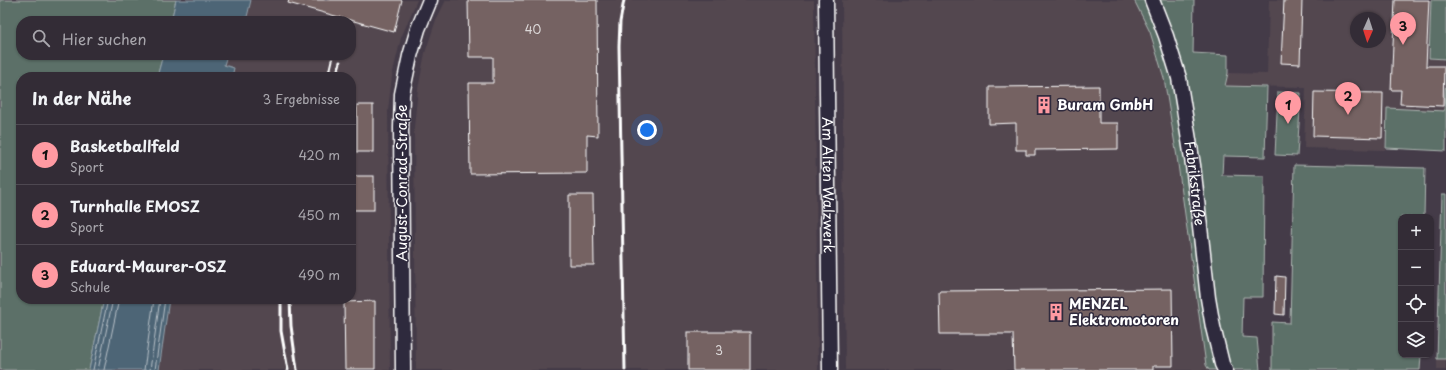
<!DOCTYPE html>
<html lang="de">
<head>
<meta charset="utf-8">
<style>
	body { margin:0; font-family:"Playpen Sans",sans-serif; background:#3b343e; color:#f1f3f6 }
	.controls { position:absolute; right:12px; bottom:12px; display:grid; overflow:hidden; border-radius:8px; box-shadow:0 1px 3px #0004 }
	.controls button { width:36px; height:36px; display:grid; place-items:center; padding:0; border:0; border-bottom:1px solid #4e4851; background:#332c36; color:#f1f3f6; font:20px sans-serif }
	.compass { position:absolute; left:1350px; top:12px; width:36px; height:36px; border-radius:50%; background:#332c36; box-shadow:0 1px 3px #0004; rotate:183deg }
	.you { position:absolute; left:647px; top:130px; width:14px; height:14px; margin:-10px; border:3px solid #fff; border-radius:50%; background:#1a73e8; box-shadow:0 0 0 6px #1a73e833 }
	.badge { display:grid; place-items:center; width:26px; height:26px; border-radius:50%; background:#ff9aa2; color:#111; font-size:13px; font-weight:700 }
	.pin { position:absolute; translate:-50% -33px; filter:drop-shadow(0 1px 2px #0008) }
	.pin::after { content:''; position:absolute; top:21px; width:14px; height:12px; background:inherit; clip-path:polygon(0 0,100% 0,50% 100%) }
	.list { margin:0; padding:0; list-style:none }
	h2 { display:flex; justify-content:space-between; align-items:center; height:52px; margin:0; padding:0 16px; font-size:17px }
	h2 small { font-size:13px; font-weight:400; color:#a9a7ad }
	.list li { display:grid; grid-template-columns:26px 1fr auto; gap:12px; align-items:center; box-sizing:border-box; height:60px; padding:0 16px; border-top:1px solid #4e4851 }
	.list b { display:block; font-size:15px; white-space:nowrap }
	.list p { margin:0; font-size:13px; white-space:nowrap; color:#a9a7ad }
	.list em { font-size:13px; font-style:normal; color:#a9a7ad }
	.icon { flex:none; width:22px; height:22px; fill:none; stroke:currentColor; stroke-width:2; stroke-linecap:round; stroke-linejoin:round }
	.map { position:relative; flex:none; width:1446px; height:370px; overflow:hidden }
	.search { position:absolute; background:#332c36; box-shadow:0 1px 3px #0004; left:16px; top:16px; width:340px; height:44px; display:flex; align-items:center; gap:10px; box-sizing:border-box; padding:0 14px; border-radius:16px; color:#a9a7ad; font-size:15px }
	.panel { position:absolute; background:#332c36; box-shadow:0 1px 3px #0004; left:16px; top:72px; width:340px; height:232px; border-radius:16px }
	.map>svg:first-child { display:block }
	.built { fill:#534750; fill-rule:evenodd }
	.green { fill:#5c6f67; stroke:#aeb7b3 }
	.water { fill:#4d6576; stroke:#94a3ad }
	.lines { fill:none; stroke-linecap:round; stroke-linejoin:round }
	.shore { stroke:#b8c1c8; stroke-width:1 }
	.building { fill:#756262; stroke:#fff }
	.minor-casing { stroke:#fff; stroke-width:17 }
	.minor { stroke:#2f2a3d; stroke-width:14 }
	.rail { stroke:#fff; stroke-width:3 }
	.labels { text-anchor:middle; stroke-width:3; stroke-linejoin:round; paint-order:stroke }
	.number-label { font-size:12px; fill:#dcd8d8 }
	.poi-label { font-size:14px; font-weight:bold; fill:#fff; stroke:#2f2a3d; text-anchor:start }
	.street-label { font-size:14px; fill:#fff; stroke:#2f2a3d }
</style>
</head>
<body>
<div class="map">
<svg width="1446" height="370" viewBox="0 0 1446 370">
	<rect width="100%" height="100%" fill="#443b48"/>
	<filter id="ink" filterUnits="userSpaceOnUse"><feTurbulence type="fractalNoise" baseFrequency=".025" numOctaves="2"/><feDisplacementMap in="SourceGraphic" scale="8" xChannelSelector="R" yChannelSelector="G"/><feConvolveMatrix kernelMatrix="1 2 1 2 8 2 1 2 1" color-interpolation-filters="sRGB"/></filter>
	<g filter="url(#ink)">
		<g class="built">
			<polygon points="251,0 417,0 401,38 392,76 388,110 390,370 159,370 169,299 351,299 351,77 232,77 234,68 224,65 227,55 351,55 351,21 246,21"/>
			<polygon points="446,0 814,0 818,370 416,370 414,127 418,89 425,53 436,20"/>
			<polygon points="842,0 1134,0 1150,32 1164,78 1177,157 1206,365 1209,370 845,370"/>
			<path d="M1269 0H1431L1429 58 1446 59 1444 111 1387 108 1385 150 1304 148 1306 87 1225 86 1228 73 1267 74ZM1356 18H1380V42H1356Z"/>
			<rect x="1437" y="359" width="9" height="11"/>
		</g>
		<g class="green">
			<polygon points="0,0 176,0 171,21 21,21 21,55 163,55 157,77 21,77 21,299 104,299 89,370 0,370"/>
			<polygon points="1134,0 1194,0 1193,53 1228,55 1228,73 1225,86 1267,87 1265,157 1223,156 1222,175 1264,176 1263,297 1243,297 1242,337 1257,338 1260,370 1209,370 1206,365 1177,157 1164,78 1150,32"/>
			<polygon points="1431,0 1446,0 1446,59 1429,58"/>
			<polygon points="1446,74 1446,151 1386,148 1387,108 1444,111"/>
			<polygon points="1278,92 1301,93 1297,156 1275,155"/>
			<polygon points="1294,165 1425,168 1424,217 1401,217 1401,355 1421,355 1420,370 1272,370 1272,322 1290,323"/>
			<polygon points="1442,194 1446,194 1446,359 1437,359"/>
		</g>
		<g class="water">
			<polygon points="176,0 251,0 246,21 171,21"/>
			<polygon points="163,55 227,55 224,65 234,68 232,77 157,77"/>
			<polygon points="104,299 169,299 159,370 89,370"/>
		</g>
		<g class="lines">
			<g class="shore">
				<polyline points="93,370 108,299"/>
				<polyline points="98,370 113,299"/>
				<polyline points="104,370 119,299"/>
				<polyline points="144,370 154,299"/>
				<polyline points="150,370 160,299"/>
				<polyline points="155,370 165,299"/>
			</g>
		</g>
		<g class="building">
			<polygon points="289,0 402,0 394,32 288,3"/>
			<polygon points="468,0 597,0 598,136 587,135 587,173 470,174 469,83 493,83 493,57 469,57"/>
			<polygon points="1284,0 1302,0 1300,64 1281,63"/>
			<polygon points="1395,0 1429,0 1426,66 1444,66 1443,106 1400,104 1401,90 1391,90"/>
			<polygon points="1099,86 1099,123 1118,123 1118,149 1035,150 1035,155 1026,155 1026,150 1016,150 1016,123 989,124 989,87"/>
			<polygon points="1314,92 1383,93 1382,138 1313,136"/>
			<rect x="357" y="105" width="16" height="47"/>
			<rect x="351" y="176" width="23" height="34"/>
			<polygon points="569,195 593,195 594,265 569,265"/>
			<polygon points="1276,276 1285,277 1284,315 1275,314"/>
			<polygon points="1172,289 1173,366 1153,366 1153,370 1014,370 1013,334 940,334 939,291"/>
			<polygon points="375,301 375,369 345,369 344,302"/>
			<rect x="688" y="332" width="62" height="38"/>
		</g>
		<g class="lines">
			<g class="minor-casing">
				<g id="minor">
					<path id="s1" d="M826 0 830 370"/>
					<path id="s2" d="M1152 0 1166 36 1179 78 1193 165 1208 298 1213 327 1222 364 1225 370"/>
					<polyline points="403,370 401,128 402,94 410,56 418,29 430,0"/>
				</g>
			</g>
			<use href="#minor" class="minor"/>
			<g class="rail">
				<polyline points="624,0 620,22 619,46 625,370"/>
				<polyline points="328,77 332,60"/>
				<polyline points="336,77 340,62"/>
				<polyline points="281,299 281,331 288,370"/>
				<polyline points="290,299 291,326 297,370"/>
			</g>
		</g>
	</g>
	<defs>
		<g id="building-bare" transform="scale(1.38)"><path d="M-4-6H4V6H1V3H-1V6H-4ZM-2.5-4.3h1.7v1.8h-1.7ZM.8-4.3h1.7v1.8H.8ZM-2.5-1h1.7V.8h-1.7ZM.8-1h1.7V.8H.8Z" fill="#ff9aa2" stroke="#2f2a3d" stroke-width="2.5" paint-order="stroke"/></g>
	</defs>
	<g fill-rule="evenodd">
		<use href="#building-bare" x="1044" y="105"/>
		<use href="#building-bare" x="1056" y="312"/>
	</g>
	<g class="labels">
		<g class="number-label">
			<text x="533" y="34">40</text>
			<text x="719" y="355">3</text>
		</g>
		<g class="poi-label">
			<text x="1057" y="110">Buram GmbH</text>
			<text x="1069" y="309">MENZEL<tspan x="1069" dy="16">Elektromotoren</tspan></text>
		</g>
		<g class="street-label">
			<text transform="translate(402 183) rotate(-90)" y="5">August-Conrad-Straße</text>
			<text dy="5" stroke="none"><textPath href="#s2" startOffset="189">Fabrikstraße</textPath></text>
			<text dy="5" stroke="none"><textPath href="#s1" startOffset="185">Am Alten Walzwerk</textPath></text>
		</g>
	</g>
</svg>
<div class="controls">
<button>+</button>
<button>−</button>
<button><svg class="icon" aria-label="locate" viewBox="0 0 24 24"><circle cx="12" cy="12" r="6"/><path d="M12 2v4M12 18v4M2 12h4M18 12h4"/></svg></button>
<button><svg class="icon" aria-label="layers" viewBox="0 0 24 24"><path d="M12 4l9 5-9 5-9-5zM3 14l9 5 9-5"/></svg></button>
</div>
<svg class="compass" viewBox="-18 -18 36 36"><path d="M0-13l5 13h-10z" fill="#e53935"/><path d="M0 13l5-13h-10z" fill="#a9a7ad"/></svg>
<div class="you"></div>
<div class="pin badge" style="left:1288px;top:124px">1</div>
<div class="pin badge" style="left:1348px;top:115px">2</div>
<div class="pin badge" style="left:1403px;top:45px">3</div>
<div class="search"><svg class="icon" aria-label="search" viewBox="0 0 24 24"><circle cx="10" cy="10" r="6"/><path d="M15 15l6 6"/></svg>Hier suchen</div>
<section class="panel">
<h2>In der Nähe<small>3 Ergebnisse</small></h2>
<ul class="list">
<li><span class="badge">1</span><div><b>Basketballfeld</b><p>Sport</p></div><em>420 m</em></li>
<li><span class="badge">2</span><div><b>Turnhalle EMOSZ</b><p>Sport</p></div><em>450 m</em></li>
<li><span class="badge">3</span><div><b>Eduard-Maurer-OSZ</b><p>Schule</p></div><em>490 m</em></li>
</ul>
</section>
</div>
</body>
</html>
